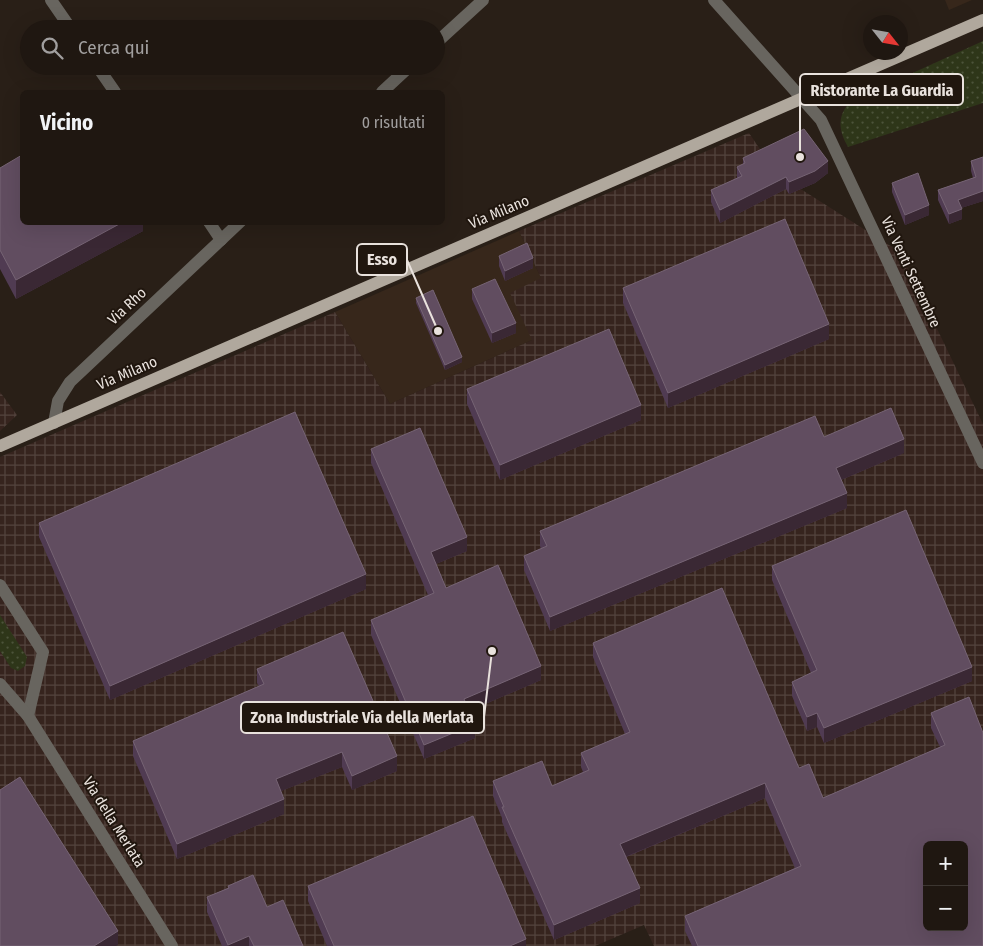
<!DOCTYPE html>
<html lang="it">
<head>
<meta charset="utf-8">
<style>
	body { margin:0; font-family:"Fira Sans Condensed",sans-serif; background:#27201a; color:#f1f3f6 }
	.controls { position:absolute; right:15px; bottom:15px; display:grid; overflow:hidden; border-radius:8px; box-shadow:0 5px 20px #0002 }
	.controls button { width:45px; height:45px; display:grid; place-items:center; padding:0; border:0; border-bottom:1px solid #3c3631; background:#1f1711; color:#f1f3f6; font:25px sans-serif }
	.compass { position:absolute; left:863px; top:15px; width:45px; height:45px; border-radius:50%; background:#1f1711; box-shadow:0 5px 20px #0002; rotate:121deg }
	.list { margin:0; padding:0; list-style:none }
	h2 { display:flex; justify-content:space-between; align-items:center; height:65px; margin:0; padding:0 20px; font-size:21px }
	h2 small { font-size:16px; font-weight:400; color:#a19f9f }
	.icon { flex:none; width:28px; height:28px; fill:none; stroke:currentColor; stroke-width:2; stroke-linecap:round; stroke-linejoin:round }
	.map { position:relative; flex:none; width:983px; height:946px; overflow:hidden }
	.search { position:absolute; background:#1f1711; box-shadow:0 5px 20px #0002; left:20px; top:20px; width:425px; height:55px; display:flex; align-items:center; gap:12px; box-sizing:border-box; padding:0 18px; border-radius:28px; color:#a19f9f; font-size:19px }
	.panel { position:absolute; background:#1f1711; box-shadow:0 5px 20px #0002; left:20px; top:90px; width:425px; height:135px; border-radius:8px }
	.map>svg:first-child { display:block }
	.built { fill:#37271b }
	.industrial { fill:url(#industrial-grid); fill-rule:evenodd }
	.grass { fill:url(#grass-dots) }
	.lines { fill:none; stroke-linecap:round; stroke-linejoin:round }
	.street { stroke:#68655f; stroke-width:12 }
	.primary { stroke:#b0a89d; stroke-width:12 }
	.wall { fill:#503b52 }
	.shaded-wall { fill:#3a2834 }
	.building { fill:#614d60; stroke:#766474; fill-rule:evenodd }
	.labels { text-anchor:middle; stroke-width:4; stroke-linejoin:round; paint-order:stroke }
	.street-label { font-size:15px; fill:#e9e2dd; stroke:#20160e }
	.leader { fill:none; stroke:#e9e2dd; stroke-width:2 }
	.callout-dot { fill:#e9e2dd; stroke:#20160e; stroke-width:2 }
	.callout { fill:#20160e; stroke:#e9e2dd; stroke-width:2 }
	.callout-label { font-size:16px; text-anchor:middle; font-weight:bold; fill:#e9e2dd }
</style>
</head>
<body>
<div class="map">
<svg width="983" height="946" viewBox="0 0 983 946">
	<defs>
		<pattern id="industrial-grid" width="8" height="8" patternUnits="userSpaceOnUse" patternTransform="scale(1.25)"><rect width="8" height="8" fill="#36241e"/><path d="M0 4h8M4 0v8" fill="none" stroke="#53443e"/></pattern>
		<pattern id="grass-dots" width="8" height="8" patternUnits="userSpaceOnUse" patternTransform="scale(1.25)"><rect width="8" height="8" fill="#2e3619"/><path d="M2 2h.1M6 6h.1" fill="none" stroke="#4c533a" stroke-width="1.8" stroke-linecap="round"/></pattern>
	</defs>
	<rect width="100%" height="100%" fill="#291f17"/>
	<g class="built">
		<polygon points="945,0 972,0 949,10"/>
		<polygon points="519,231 541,278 532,340 390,404 335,312"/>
	</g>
	<g class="industrial">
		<path d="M749 133 777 174 900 252 983 424V946H654L644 925 595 946H0V457L335 312 390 404 532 340 510 293 541 278 519 231ZM927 845H964V927H927Z"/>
		<polygon points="0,392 17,415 0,431"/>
	</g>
	<g class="grass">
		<path d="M983 41V103L848 147C838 130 837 115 851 101Z"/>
		<polygon points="0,615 27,657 25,666 18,671 11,668 0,651"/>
	</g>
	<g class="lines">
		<g class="street">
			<polyline points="51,0 71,29"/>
			<polyline points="714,0 821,120 983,463"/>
			<polyline points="436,43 483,0"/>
			<polyline points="97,66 115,92"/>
			<polyline points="382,92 410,66"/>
			<polyline points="209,222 221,240"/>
			<polyline points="54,423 58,401 70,382 240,222"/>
			<polyline points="0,585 43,652 28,716"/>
			<polyline points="0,684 28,716 172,946"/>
		</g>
		<polyline class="primary" points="0,446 983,20"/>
	</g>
	<g class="wall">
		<polygon points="983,157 983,201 961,208 962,219 949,224 938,200 938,190 973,178 971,171 971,161"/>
		<polygon points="743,158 828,173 815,183 789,194 786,189 720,223 711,202 711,190 737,178 737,167 743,164"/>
		<polygon points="0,168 143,222 143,231 16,299 0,269"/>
		<polygon points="892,183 929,215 905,225 892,192"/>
		<polygon points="499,256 533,268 505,281 499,266"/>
		<polygon points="623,288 829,339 668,408 623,303"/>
		<polygon points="472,289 516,333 492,343 472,299"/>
		<polygon points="416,298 462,362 445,370 416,303"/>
		<polygon points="467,389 641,420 500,480 467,404"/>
		<polygon points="371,449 467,551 436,564 446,588 541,680 469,711 475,738 424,759 371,635 371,620 428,595 371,463"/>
		<polygon points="904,453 841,480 847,508 550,631 524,570 524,556 541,549 540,546 540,531"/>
		<polygon points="39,523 366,589 110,700 39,537"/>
		<polygon points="772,566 972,681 824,743 817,727 807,731 792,696 792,682 811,673 772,580"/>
		<polygon points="593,643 799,768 823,798 940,747 931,728 931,713 969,697 983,946 692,946 685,931 685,916 795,868 765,798 626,857 640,903 554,940 502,822 502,818 493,796 493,781 552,786 583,772 581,767 581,753 625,734 593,657"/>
		<polygon points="257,669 397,771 352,790 342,767 281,791 284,814 177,859 133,756 133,741 259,686 257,683"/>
		<polygon points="228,886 267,907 303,946 222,946 207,912 207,897 228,888"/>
		<polygon points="308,886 526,946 327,946 308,901"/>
	</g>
	<g class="shaded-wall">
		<polygon points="828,161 828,173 815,183 789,194 789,182"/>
		<polygon points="786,177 786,189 720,223 720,210"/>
		<polygon points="983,191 983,201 958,209 958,200"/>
		<polygon points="929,205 929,215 905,225 905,215"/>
		<polygon points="962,209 962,219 949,224 949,214"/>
		<polygon points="123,222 143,222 143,231 16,299 16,280"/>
		<polygon points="533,258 533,268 505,281 505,271"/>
		<polygon points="516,323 516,333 492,343 492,333"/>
		<polygon points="829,324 829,339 668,408 668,393"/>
		<polygon points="462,357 462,362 445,370 445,365"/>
		<polygon points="641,405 641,420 500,480 500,465"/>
		<polygon points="904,439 904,453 836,482 836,468"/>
		<polygon points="847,493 847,508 550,631 550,617"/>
		<polygon points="467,537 467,551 431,566 431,552"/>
		<polygon points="366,574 366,589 110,700 110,686"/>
		<polygon points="541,666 541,680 464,713 464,699"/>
		<polygon points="972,667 972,681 824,743 824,728"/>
		<polygon points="817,713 817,727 807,731 807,717"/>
		<polygon points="475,724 475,738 424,759 424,745"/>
		<polygon points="342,752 342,767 276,793 276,779"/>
		<polygon points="397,756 397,771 352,790 352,776"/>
		<polygon points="765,783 765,798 620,859 620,844"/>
		<polygon points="284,799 284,814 177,859 177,844"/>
		<polygon points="640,888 640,903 554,940 554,925"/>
		<polygon points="118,931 118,945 116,946 94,946"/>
		<polygon points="249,936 249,946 228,946 228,945"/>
		<polygon points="526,939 526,946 510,946"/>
	</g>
	<g class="building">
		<polygon points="804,129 828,161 815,171 789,182 786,177 720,210 711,190 742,176 737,167 745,163 743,158"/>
		<polygon points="22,155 22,222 123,222 16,280 0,250 0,168"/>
		<polygon points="983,157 983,191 958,200 962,209 949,214 938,190 976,177 971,161"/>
		<polygon points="918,173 929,205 905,215 892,183"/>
		<polygon points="785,219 829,324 668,393 623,288"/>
		<polygon points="527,243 533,258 505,271 499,256"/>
		<polygon points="495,279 516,323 492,333 472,289"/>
		<polygon points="433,290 462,357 445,365 416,298"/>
		<polygon points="609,329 641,405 500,465 467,389"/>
		<polygon points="891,408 904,439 836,468 847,493 550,617 524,556 547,546 540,531 815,416 824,437"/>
		<polygon points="295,412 366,574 110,686 39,523"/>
		<polygon points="420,428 467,537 431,552 446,588 498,565 541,666 464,699 475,724 424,745 371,620 434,593 371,449"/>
		<polygon points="906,510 972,667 824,728 817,713 807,717 792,682 817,670 772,566"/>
		<path d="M722 588 799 768 809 764 823 798 945 745 931 713 969 697 983 733V946H698L685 916 801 866 765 783 620 844 640 888 554 925 502 807H504L493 781 542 761 552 786 589 770 581 753 630 732 593 643ZM927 845H964V927H927Z"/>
		<polygon points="343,632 397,756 352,776 342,752 276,779 284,799 177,844 133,741 264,684 257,669"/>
		<polygon points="20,777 118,931 94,946 0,946 0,790"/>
		<polygon points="473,816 526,939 510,946 334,946 308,886"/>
		<polygon points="253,875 267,907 283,900 303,946 254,946 249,936 228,945 207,897 229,888 228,886"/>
	</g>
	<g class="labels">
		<g class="street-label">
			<text transform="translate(499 212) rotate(-23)" y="5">Via Milano</text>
			<text transform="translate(911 272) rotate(65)" y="5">Via Venti Settembre</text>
			<text transform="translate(127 306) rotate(-43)" y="5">Via Rho</text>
			<text transform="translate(127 373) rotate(-23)" y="5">Via Milano</text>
			<text transform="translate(114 822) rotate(58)" y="5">Via della Merlata</text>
		</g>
	</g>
	<path class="leader" d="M800 157L800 90M438 331L407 260M492 651L484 717"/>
	<g class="callout-dot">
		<circle cx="800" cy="157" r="5"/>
		<circle cx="438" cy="331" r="5"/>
		<circle cx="492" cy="651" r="5"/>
	</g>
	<g class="callout">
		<rect x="800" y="74" width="163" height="31" rx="5"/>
		<rect x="357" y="244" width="50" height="31" rx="5"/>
		<rect x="241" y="702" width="243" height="31" rx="5"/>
	</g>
	<g class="callout-label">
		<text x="882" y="96">Ristorante La Guardia</text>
		<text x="382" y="265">Esso</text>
		<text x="362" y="723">Zona Industriale Via della Merlata</text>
	</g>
</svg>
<div class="controls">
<button>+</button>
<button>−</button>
</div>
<svg class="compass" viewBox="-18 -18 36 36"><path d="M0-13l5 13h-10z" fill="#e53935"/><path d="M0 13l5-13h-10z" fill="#a19f9f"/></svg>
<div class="search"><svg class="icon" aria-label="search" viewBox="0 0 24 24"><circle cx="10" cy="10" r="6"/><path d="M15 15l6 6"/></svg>Cerca qui</div>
<section class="panel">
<h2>Vicino<small>0 risultati</small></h2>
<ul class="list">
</ul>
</section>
</div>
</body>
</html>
